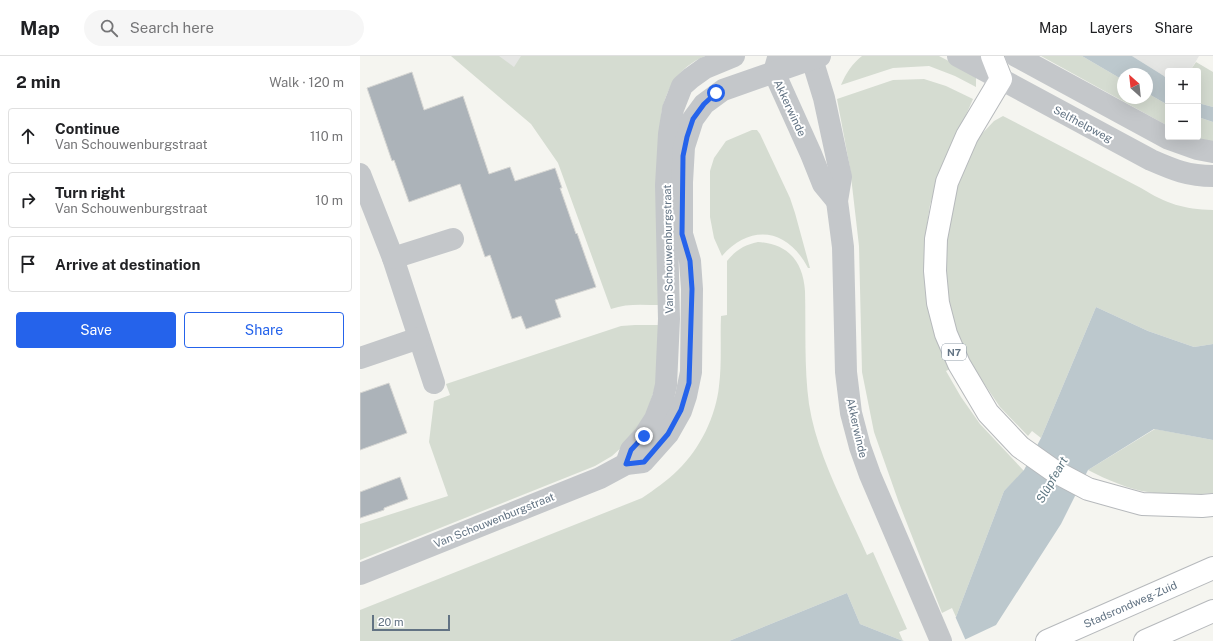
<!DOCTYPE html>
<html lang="en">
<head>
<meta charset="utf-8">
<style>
	body { margin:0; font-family:"Public Sans",sans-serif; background:#f6f6f6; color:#202124 }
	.controls { position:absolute; right:12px; top:12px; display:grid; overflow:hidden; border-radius:4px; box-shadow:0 4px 16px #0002 }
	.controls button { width:36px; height:36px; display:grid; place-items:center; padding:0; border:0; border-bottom:1px solid #e0e0e0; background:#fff; color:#202124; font:20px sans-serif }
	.compass { position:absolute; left:757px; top:12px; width:36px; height:36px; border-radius:50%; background:#fff; box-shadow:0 4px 16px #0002; rotate:333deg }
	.scale { position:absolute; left:12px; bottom:10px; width:78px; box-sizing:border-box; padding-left:4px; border:2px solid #627383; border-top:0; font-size:11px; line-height:14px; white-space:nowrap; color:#627383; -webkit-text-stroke:3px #fff; paint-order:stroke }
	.stop { position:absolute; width:12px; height:12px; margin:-9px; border:3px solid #2563eb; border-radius:50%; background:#fff }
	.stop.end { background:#2563eb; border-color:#fff; box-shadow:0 1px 4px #0008 }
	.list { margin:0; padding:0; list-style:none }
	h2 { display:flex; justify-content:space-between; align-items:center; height:52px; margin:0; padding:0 16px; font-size:17px }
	h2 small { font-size:13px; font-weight:400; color:#757577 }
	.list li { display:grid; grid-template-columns:26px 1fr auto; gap:12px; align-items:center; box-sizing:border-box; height:56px; margin:0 8px 8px; padding:0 8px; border:1px solid #e0e0e0; border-radius:4px }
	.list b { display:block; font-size:15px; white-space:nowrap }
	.list p { margin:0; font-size:13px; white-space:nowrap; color:#757577 }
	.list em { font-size:13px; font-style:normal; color:#757577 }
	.actions { display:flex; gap:8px; padding:12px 16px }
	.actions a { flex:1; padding:9px 0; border:1px solid #2563eb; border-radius:4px; text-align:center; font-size:14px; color:#2563eb }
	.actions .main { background:#2563eb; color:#fff }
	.icon { flex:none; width:22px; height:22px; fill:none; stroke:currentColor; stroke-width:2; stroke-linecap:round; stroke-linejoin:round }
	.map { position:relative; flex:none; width:853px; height:585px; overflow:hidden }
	header { display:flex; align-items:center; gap:24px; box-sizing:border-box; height:56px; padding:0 20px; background:#fff; border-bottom:1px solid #e0e0e0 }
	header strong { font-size:19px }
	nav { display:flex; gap:22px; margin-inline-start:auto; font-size:14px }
	.search { width:280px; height:36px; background:#f6f6f6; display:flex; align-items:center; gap:10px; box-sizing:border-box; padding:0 14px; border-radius:22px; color:#757577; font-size:15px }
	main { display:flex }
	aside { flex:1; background:#fff }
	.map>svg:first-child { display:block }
	.built { fill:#e5e6e4 }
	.green { fill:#d5dcd1 }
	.water { fill:#bcc8cd }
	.pier { fill:#f5f5f0 }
	.building { fill:#acb3b9; stroke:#d6d6d3 }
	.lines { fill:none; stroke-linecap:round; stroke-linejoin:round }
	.highway-casing { stroke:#b6b9bc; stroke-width:24 }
	.minor { stroke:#c4c7ca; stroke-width:22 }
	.highway { stroke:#fff; stroke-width:22 }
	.route { stroke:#2563eb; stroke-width:5 }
	.labels { text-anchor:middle; stroke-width:4; stroke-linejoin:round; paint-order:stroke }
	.shield { fill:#fff; stroke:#919da8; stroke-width:1 }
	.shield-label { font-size:10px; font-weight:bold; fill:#627383 }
	.street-label { font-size:11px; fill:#627383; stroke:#fff }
	.water-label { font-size:12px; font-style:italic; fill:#5d7681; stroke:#fff }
</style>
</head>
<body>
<header>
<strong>Map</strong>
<div class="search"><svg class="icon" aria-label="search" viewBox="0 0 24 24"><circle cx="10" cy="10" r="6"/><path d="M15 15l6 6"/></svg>Search here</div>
<nav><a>Map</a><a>Layers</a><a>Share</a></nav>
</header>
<main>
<aside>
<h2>2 min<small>Walk · 120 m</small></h2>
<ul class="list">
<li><svg class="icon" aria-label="ahead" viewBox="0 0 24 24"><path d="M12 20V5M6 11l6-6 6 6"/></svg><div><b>Continue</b><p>Van Schouwenburgstraat</p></div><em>110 m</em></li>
<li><svg class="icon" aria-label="right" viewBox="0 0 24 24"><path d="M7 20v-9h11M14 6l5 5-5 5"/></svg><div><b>Turn right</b><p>Van Schouwenburgstraat</p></div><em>10 m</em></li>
<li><svg class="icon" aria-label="arrive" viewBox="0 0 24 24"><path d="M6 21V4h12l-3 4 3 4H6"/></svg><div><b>Arrive at destination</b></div></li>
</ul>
<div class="actions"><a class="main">Save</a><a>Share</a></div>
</aside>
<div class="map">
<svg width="853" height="585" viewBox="0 0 853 585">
	<rect width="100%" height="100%" fill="#f5f5f0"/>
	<g class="built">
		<polygon points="122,0 164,0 152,21"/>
		<polygon points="772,0 839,0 830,15 808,15 808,25 804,20"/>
	</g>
	<g class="green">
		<path d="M91 0H139L154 11 161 0H345C319 11 306 32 301 59L300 249C283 249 267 247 251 253L198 107 171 68Z"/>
		<path d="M502 0H579L616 19V31L595 20 569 10 533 12 481 29C486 17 492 8 502 0Z"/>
		<polygon points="681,0 722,0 763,24 763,42 787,42 787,37 808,49 808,70"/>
		<polygon points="836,6 853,16 853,51 838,47 838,15 830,15"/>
		<polygon points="564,23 586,30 613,43 578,123 570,149 565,182 590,313 586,315 601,341 620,368 664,415 644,435 596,561 592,552 582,557 539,447 514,376 502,316 499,190 490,112 477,43 533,24"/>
		<path d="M643 60 781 132C807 148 823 153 853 154V288L834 291 788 275 736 251 681 382 672 375 668 380 640 351 608 304 596 275 589 245 586 215V184L597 128 616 84 634 65Z"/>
		<polygon points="838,61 853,66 853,87 833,81 838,81"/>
		<path d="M392 74H397L400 78 430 142 435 157 450 212H448C428 173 391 167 362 200L354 182 350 161V115L354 102 366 85Z"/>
		<path d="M398 186C428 188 443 205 445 235 446 272 444 311 449 348 457 400 486 451 507 499L513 496 547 573 539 576 543 585 500 568 487 537 369 585H0V554L282 442C295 433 307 425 318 414 340 393 356 360 359 330 362 307 360 283 361 260L367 259V205C376 194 384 189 398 186Z"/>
		<polygon points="275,269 300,269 299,319 286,359 263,390 252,400 235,410 0,504 0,468 88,440 69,386 74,345 90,339 86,328 261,270"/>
		<path d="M795 373 853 384V437C822 440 788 440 759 428 748 424 738 419 728 414Z"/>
	</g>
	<g class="water">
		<polygon points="722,0 772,0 804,20 808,25 808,49 787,37 787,18 763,18 763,24"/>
		<polygon points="838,47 853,51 853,66 838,61"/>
		<polygon points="736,251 788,275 834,291 853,288 853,384 794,373 728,414 701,468 636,569 602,585 369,585 487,537 500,568 543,585 596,561 644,435 664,414 681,382"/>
	</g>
	<polygon class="pier" points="595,560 606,585 544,585 543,583"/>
	<g class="building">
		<polygon points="52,16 64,54 103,40 129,118 150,111 155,125 195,112 202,132 200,132 216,178 217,177 236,231 195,244 201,261 166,273 161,260 152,263 130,199 125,201 100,128 49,146 34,104 32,105 7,32"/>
		<polygon points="29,327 47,377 0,394 0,337"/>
		<polygon points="40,421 48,443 24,452 24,454 0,462 0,436"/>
	</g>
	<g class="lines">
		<g class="highway-casing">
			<g id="highway">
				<polyline points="632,0 641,23 607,80 587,126 576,183 575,215 578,247 586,278 599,308 628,357 660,391 694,415 728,433 782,448 842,450 853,449"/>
				<path id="s1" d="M687 585 853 512"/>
				<polyline points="785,585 853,555"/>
			</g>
		</g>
		<g class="minor">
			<polyline points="448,0 452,3 464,42 481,121 477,145 483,191 486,316 491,357 500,391 510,419 581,585"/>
			<path d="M598 0 791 104C814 114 828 120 853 120"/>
			<polyline points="656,0 809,83 837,93 853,96"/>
			<polyline points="418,2 414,16 451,98 463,128 477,145"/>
			<polyline points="0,118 33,202 74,327"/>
			<polyline points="33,202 93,183"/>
			<polyline points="0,302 59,282"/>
			<polyline points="266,408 271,394 284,380 295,363 303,342 306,329 309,263 306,129 309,78 313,53 322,30 331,22 345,12 374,0"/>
			<polyline points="0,518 240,422 266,408 283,406 308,378 321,355 326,340 331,316 332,233 330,205 322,178 322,126 324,91 333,63 344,48 363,34 460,0"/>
		</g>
		<use href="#highway" class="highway"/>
	</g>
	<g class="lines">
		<polyline class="route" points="284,380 271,394 266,408 284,406 308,378 321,354 329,327 332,233 330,205 322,178 323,100 327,81 333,63 344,48 356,37"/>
	</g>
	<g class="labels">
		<rect class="shield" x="582" y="288" width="24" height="16" rx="3"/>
		<g class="shield-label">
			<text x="594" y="300">N7</text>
		</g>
		<g class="street-label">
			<text transform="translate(430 52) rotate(65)" y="4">Akkerwinde</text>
			<text transform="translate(723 68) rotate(28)" y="4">Selfhelpweg</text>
			<text transform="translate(308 193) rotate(-91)" y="4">Van Schouwenburgstraat</text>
			<text transform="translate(497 372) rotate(77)" y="4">Akkerwinde</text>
			<text transform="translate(134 464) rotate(-22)" y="4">Van Schouwenburgstraat</text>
			<text dy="4" stroke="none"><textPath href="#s1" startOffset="91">Stadsrondweg-Zuid</textPath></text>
		</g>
		<g class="water-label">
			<text transform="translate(692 424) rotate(-60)" y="4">Slûpfeart</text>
		</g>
	</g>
</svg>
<div class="controls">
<button>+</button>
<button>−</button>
</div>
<svg class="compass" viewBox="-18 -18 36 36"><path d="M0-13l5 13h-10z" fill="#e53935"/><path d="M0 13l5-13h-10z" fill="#757577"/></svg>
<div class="scale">20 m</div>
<div class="stop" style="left:356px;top:37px"></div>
<div class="stop end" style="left:284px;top:380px"></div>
</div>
</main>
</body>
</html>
